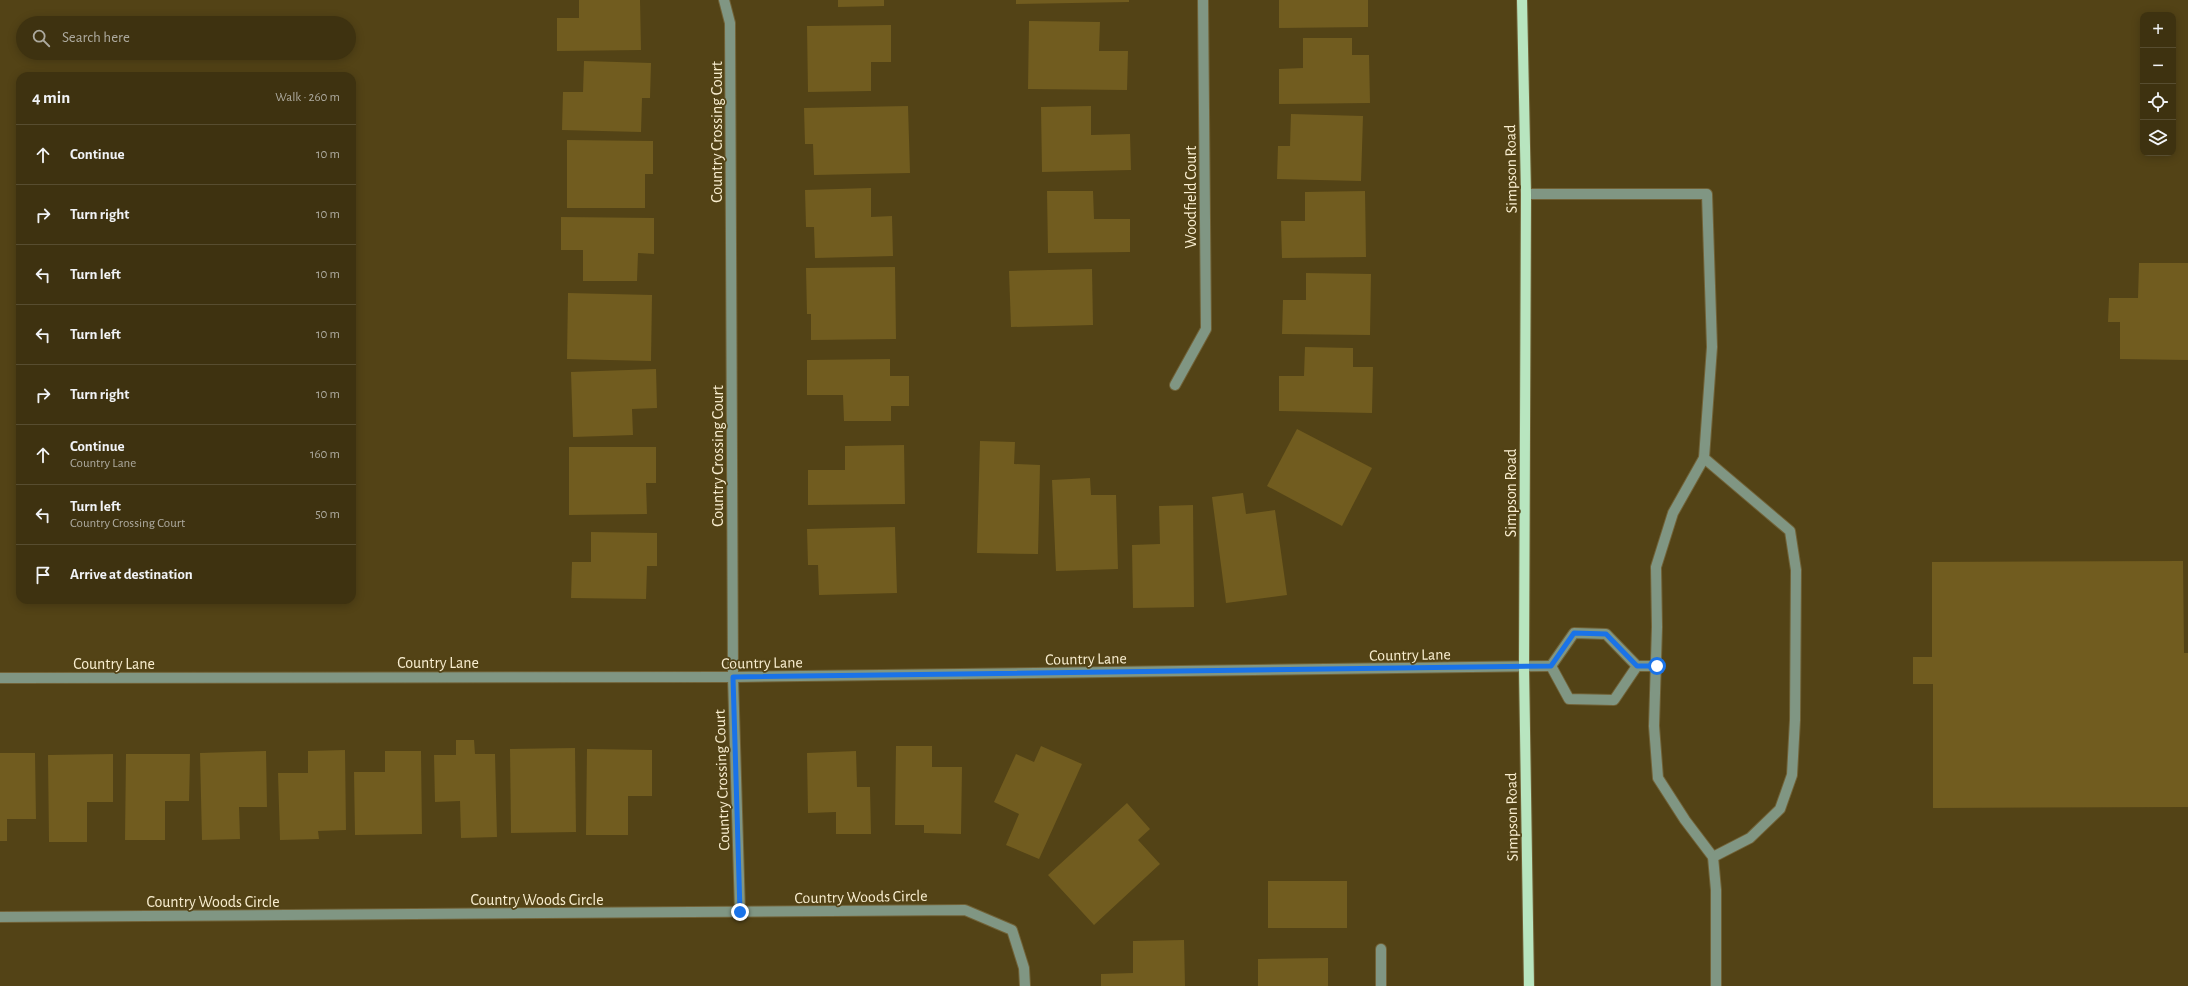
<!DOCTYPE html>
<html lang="en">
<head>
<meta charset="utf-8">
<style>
	body { margin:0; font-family:"Alegreya Sans",sans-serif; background:#453a19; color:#f1f3f6 }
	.controls { position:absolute; right:12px; top:12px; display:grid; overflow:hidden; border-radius:8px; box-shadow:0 2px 10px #0003 }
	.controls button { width:36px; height:36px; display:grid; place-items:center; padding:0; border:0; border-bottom:1px solid #574d30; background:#3e3210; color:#f1f3f6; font:20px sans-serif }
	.stop { position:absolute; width:12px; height:12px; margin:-9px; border:3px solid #1a73e8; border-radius:50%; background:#fff }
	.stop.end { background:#1a73e8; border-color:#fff; box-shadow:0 1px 4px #0008 }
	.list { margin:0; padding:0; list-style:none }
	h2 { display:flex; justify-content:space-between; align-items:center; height:52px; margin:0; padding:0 16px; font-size:17px }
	h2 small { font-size:13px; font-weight:400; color:#adaa9f }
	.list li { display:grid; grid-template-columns:26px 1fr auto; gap:12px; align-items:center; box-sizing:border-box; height:60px; padding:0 16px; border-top:1px solid #574d30 }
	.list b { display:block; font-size:15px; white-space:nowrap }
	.list p { margin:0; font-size:13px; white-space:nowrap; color:#adaa9f }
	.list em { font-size:13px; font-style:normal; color:#adaa9f }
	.icon { flex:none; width:22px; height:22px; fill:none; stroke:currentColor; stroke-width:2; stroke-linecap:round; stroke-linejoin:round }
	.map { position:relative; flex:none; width:2188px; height:986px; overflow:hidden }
	.search { position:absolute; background:#3e3210; box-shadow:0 2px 10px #0003; left:16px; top:16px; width:340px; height:44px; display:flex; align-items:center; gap:10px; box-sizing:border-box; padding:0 14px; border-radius:22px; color:#adaa9f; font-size:15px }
	.panel { position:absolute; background:#3e3210; box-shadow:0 2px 10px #0003; left:16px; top:72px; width:340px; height:532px; border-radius:12px }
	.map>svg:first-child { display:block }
	.building { fill:#715c1f }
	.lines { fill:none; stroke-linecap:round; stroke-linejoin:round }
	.minor-casing { stroke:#716237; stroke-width:12 }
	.major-casing { stroke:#716237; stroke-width:12 }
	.minor { stroke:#809683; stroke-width:10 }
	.major { stroke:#b8e5bf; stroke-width:10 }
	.route { stroke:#1a73e8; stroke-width:5 }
	.labels { text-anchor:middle; stroke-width:3.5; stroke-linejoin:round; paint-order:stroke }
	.street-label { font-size:16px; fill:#f9eed0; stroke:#534316 }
</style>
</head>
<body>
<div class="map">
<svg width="2188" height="986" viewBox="0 0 2188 986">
	<rect width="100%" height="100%" fill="#534316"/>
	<g class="building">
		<polygon points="579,0 640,0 641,50 557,51 557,18 579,18"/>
		<polygon points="838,0 884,0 884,6 838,7"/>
		<polygon points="1016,0 1129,0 1129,2 1016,4"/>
		<polygon points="1279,0 1368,0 1368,27 1279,28"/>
		<polygon points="1029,21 1100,22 1099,51 1128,51 1127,90 1028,89"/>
		<polygon points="891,25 891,62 871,62 871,91 808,92 807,26"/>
		<polygon points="1303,38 1352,38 1352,55 1369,55 1370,103 1279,104 1279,69 1303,68"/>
		<polygon points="584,61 651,63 650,98 642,98 641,132 562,130 563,92 583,92"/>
		<polygon points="908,106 910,173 814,175 813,144 805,144 804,108"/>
		<polygon points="1091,106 1091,135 1130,134 1131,170 1042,172 1041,107"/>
		<polygon points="1291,114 1363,116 1361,181 1277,179 1278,146 1290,146"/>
		<polygon points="567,140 653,141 653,174 645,174 645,208 567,208"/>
		<polygon points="871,188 871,217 892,216 893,256 815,258 814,227 806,227 805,190"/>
		<polygon points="1047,191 1093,191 1094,219 1130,219 1130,252 1048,253"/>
		<polygon points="1365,191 1366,257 1282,258 1281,221 1305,221 1305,192"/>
		<polygon points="561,217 654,218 654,254 638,253 637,281 583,281 583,250 561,250"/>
		<polygon points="2139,263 2188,263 2188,360 2120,359 2120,322 2108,322 2109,298 2138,298"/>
		<polygon points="895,267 896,339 811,340 811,314 807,314 806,268"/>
		<polygon points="1092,269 1093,325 1011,327 1009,271"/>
		<polygon points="1306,273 1371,274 1370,335 1282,334 1283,300 1306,300"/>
		<polygon points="568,293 652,295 651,361 567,359"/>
		<polygon points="1305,347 1353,348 1353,367 1373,367 1372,413 1279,411 1279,376 1304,376"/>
		<polygon points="890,359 890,376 909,376 909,406 891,406 891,421 844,421 843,395 807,395 807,360"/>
		<polygon points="656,369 657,408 632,409 633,435 573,437 571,372"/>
		<polygon points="1297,429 1372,468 1342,526 1267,486"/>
		<polygon points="980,441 1015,442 1014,464 1040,465 1038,554 977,553"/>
		<polygon points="904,445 905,504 808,505 808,470 845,470 845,446"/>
		<polygon points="569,447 656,447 656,483 646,483 647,514 569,515"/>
		<polygon points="1090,478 1091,495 1116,495 1118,569 1056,571 1052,480"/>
		<polygon points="1243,493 1246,514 1275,510 1287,595 1226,603 1212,497"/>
		<polygon points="1193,505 1194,607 1133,608 1132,545 1160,544 1159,506"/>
		<polygon points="895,527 897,593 819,595 818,565 808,565 807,529"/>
		<polygon points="591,532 657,533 657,566 647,566 646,599 571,598 572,562 591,562"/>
		<polygon points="2183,561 2184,653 2188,653 2188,807 1933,808 1933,684 1913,684 1913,657 1932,657 1932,562"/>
		<polygon points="456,740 474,740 475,754 495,754 497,837 461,838 460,801 435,802 434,755 456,755"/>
		<polygon points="896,746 932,746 932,767 962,767 961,834 924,833 924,825 895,825"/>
		<polygon points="1041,746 1082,764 1039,859 1006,845 1019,814 994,802 1016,754 1034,762"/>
		<polygon points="575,748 576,832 511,833 510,749"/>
		<polygon points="587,749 652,750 652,796 628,796 628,835 586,835"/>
		<polygon points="345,750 346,830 318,831 319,839 280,840 278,773 308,773 308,751"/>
		<polygon points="266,751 267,807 239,807 240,839 202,840 200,753"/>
		<polygon points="385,751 421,751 422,834 355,835 354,772 385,772"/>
		<polygon points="856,751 857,787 870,787 871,834 836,834 836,812 808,813 807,753"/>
		<polygon points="0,753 35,753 36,819 7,819 7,841 0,841"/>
		<polygon points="113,754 113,802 87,802 87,842 49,842 48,755"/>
		<polygon points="126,754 190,754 189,801 165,801 165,840 125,840"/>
		<polygon points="1127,803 1150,829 1138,840 1160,864 1094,925 1048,875"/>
		<rect x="1268" y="881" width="79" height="47"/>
		<polygon points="1184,940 1185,986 1101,986 1101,974 1133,973 1133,941"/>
		<polygon points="1328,958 1328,986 1258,986 1258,959"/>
	</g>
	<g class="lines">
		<g class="minor-casing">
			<g id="minor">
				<polyline points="724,0 730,23 733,677 740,912"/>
				<polyline points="1526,194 1707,194 1712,347 1704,458 1673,513 1656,567 1657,627 1654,726 1658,778 1685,820 1713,857 1716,890 1716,986"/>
				<polyline points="1175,385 1206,329 1203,0"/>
				<polyline points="1704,458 1790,531 1796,570 1795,720 1792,775 1780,809 1750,838 1713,857"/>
				<polyline points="1551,666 1574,633 1606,634 1637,666 1657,666"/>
				<polyline points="1551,666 1569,699 1614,700 1637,666"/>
				<polyline points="0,678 733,677 1551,666"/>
				<polyline points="0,917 965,910 1012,930 1024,968 1025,986"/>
				<polyline points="1381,949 1381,986"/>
			</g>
		</g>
		<g class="major-casing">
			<polyline id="major" points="1522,0 1526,194 1524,667 1529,986"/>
		</g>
		<use href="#minor" class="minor"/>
		<use href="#major" class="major"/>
	</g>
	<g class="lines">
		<polyline class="route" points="740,912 733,677 1551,666 1574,633 1606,634 1637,666 1657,666"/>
	</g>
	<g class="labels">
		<g class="street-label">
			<text transform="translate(716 132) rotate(-90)" y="6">Country Crossing Court</text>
			<text transform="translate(1510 169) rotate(-91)" y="6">Simpson Road</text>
			<text transform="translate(1190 197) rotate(-90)" y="6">Woodfield Court</text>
			<text transform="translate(717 456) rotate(-90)" y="6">Country Crossing Court</text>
			<text transform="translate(1510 493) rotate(-90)" y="6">Simpson Road</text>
			<text transform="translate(1410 654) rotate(-1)" y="6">Country Lane</text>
			<text transform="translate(1086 658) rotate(-1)" y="6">Country Lane</text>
			<text x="438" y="668">Country Lane</text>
			<text transform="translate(762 662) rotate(-1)" y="6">Country Lane</text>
			<text x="114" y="669">Country Lane</text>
			<text transform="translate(721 780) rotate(-92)" y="6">Country Crossing Court</text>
			<text transform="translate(1511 817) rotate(-91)" y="6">Simpson Road</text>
			<text transform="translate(861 896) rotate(-1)" y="6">Country Woods Circle</text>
			<text x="537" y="905">Country Woods Circle</text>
			<text x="213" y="907">Country Woods Circle</text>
		</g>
	</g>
</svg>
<div class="controls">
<button>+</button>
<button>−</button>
<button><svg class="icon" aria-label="locate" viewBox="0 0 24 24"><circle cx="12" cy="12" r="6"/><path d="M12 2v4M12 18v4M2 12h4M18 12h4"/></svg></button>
<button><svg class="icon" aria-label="layers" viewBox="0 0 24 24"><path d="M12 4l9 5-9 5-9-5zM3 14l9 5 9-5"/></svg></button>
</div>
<div class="stop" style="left:1657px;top:666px"></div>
<div class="stop end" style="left:740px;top:912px"></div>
<div class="search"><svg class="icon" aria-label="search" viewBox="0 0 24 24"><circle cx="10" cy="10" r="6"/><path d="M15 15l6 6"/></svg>Search here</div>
<section class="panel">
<h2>4 min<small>Walk · 260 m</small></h2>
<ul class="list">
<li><svg class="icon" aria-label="ahead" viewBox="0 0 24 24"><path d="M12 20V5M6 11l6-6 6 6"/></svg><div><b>Continue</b></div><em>10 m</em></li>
<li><svg class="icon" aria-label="right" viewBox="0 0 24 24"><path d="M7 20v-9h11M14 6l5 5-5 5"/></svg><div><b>Turn right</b></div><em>10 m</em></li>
<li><svg class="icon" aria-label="left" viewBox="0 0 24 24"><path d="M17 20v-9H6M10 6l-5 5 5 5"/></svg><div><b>Turn left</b></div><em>10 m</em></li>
<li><svg class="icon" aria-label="left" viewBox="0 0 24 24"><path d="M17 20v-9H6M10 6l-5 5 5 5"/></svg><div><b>Turn left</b></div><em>10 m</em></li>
<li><svg class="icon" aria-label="right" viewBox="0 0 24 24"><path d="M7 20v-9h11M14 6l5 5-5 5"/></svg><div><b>Turn right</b></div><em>10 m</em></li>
<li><svg class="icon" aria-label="ahead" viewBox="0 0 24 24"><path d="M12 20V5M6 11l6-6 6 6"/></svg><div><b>Continue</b><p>Country Lane</p></div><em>160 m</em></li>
<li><svg class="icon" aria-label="left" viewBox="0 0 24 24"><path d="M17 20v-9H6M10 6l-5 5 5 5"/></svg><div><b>Turn left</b><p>Country Crossing Court</p></div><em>50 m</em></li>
<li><svg class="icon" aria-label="arrive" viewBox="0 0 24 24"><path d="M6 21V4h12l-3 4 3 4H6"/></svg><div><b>Arrive at destination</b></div></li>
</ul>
</section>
</div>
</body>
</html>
